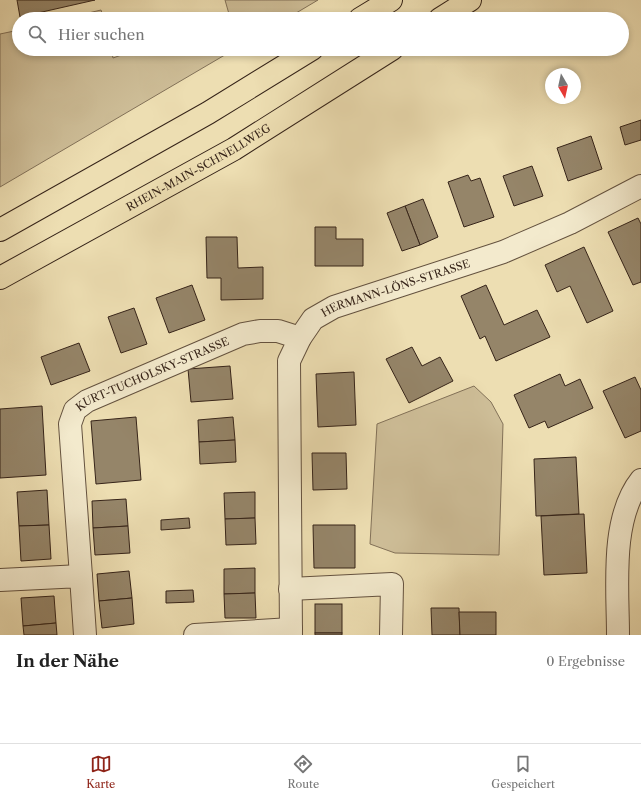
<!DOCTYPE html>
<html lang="de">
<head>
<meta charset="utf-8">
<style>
	body { margin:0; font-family:"Libre Caslon Text",serif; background:#f6f6f6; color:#222 }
	.compass { position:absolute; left:545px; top:68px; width:36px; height:36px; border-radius:50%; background:#fff; box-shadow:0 2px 6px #0003; rotate:171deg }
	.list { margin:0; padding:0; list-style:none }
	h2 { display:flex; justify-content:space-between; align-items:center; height:52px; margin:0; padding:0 16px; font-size:17px }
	h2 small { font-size:13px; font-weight:400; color:#767676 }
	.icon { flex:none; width:22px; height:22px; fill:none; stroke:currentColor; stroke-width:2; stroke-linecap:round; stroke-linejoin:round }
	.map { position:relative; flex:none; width:641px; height:635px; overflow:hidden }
	.search { position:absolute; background:#fff; box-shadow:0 2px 6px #0003; left:12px; right:12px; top:12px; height:44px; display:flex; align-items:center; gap:10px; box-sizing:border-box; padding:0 14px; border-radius:22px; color:#767676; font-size:15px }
	.sheet { height:108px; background:#fff }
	nav { display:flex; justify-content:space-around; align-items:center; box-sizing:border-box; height:56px; border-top:1px solid #e0e0e0; background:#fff; font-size:11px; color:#767676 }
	nav a { display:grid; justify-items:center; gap:2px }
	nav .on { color:#8f2418 }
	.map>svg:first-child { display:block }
	.green { fill:#cebe98; stroke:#827158 }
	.building { fill:#958569; stroke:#362419 }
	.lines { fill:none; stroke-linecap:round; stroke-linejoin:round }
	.street-casing { stroke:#64523f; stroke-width:24 }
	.highway-casing { stroke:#362419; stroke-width:24 }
	.street { stroke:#f3eacd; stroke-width:22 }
	.highway { stroke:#eddeb2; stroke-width:22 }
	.labels { text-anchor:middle; stroke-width:4; stroke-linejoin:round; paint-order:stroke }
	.street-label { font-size:11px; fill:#362419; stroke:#f3eacd }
</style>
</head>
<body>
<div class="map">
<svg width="641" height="635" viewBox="0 0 641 635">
	<rect width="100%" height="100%" fill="#eddeb2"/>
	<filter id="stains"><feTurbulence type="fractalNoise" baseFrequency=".005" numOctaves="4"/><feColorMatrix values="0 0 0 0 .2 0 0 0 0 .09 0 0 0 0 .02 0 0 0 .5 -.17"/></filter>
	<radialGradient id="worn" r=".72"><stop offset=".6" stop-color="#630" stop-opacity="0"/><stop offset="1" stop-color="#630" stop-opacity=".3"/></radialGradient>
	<g class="green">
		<polygon points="225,0 318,0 286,19 217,19 229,14"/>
		<polygon points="101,10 104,19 63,19"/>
		<polygon points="19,30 19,49 111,49 113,58 138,49 235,49 0,187 0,34"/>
		<polygon points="474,386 491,402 503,424 499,555 395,553 370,544 377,424"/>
	</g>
	<g class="building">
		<polygon points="17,0 95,0 20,17"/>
		<polygon points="641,120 641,140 625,145 620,127"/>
		<polygon points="591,136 602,169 568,181 557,148"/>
		<polygon points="532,166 543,196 514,206 503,176"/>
		<polygon points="468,175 471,181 480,178 494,217 464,227 448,182"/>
		<polygon points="423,199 438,237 420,245 405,206"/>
		<polygon points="405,206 420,245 402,251 387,213"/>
		<polygon points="638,218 641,224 641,282 633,285 608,232"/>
		<polygon points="315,227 336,227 336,239 363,239 363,266 315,266"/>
		<polygon points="206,237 237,237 238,268 263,267 263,299 221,300 221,278 207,278"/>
		<polygon points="584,247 613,311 587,323 570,286 557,292 545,265"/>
		<polygon points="192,285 205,320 169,333 156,298"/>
		<polygon points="486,285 504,325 537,310 550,337 496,361 485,336 480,339 461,296"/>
		<polygon points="134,308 147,344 121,353 108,317"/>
		<polygon points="79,343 90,371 51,385 41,357"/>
		<polygon points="412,347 422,366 440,357 453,381 409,403 386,359"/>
		<polygon points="230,366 233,399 191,402 188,369"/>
		<polygon points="354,372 356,425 318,427 316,374"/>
		<polygon points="560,374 565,386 580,379 593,408 548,428 545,421 529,428 514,395"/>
		<polygon points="635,377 641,390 641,431 625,438 603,391"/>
		<polygon points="42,406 46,475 0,478 0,409"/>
		<polygon points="136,417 141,480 96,484 91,421"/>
		<polygon points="233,417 235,440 199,442 198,420"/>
		<polygon points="235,440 236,462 200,464 199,442"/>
		<polygon points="312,453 346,453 347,489 313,490"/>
		<polygon points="576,457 579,514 536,516 534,459"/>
		<polygon points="47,490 49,525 19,526 17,492"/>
		<polygon points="255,492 255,518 225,519 224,493"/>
		<polygon points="126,499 128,526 93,528 92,501"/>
		<polygon points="584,514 587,573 544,575 541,516"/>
		<polygon points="189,518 190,528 161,530 161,520"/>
		<polygon points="255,518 256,544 226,545 225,519"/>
		<polygon points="49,525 51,559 21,561 19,526"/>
		<polygon points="313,525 355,525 355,568 314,568"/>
		<polygon points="128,526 130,553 95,555 93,528"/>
		<polygon points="255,568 255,593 224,594 224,569"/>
		<polygon points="129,571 132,598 99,601 97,574"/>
		<polygon points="193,590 194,602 166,603 166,591"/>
		<polygon points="255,593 256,618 225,618 224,594"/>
		<polygon points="54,596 56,623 23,626 21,598"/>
		<polygon points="132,598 134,624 102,628 99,601"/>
		<rect x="315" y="604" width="27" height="29"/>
		<polygon points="431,608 459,608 460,635 432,635"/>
		<polygon points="459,612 496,612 496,635 460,635"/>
		<polygon points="56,623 57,635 24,635 23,626"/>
		<rect x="315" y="633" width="27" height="2"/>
	</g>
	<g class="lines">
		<g class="street-casing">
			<g id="street">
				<path id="s1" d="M81 576 70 424 75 410 87 401 243 334 260 331H278L300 338"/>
				<polyline points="0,580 81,576 85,635"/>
				<polyline points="290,589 392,584 391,635"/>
				<polyline points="195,635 291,629"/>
				<path id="s2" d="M291 635 289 361 300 338 313 319 334 307 503 252 570 223 641 186"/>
				<path d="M618 635C618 588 610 519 641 480"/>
			</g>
		</g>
		<g class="highway-casing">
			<g id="highway">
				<polyline points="360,19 391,0"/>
				<polyline points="440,19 470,0"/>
				<polyline points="0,230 208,113 312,49"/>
				<path id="s3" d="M0 278 234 149 392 49"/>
			</g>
		</g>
		<use href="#street" class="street"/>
		<use href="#highway" class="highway"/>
	</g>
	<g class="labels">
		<g class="street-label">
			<text dy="4" stroke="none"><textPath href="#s3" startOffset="227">RHEIN-MAIN-SCHNELLWEG</textPath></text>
			<text dy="4" stroke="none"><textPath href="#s2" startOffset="411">HERMANN-LÖNS-STRASSE</textPath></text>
			<text dy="4" stroke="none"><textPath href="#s1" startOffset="253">KURT-TUCHOLSKY-STRASSE</textPath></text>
		</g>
	</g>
	<rect width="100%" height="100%" filter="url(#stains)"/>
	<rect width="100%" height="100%" fill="url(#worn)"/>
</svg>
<svg class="compass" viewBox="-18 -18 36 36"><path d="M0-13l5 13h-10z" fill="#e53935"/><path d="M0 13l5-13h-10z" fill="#767676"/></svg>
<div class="search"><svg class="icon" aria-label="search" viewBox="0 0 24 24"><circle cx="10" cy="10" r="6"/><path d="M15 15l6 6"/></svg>Hier suchen</div>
</div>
<section class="sheet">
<h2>In der Nähe<small>0 Ergebnisse</small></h2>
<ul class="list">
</ul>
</section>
<nav>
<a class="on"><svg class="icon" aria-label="map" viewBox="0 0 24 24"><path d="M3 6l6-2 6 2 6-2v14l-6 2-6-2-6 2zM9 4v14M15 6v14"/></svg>Karte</a>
<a><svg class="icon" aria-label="directions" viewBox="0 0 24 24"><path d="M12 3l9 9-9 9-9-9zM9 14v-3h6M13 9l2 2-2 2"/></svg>Route</a>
<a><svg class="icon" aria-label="saved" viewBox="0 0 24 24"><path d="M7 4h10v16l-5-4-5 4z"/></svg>Gespeichert</a>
</nav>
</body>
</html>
